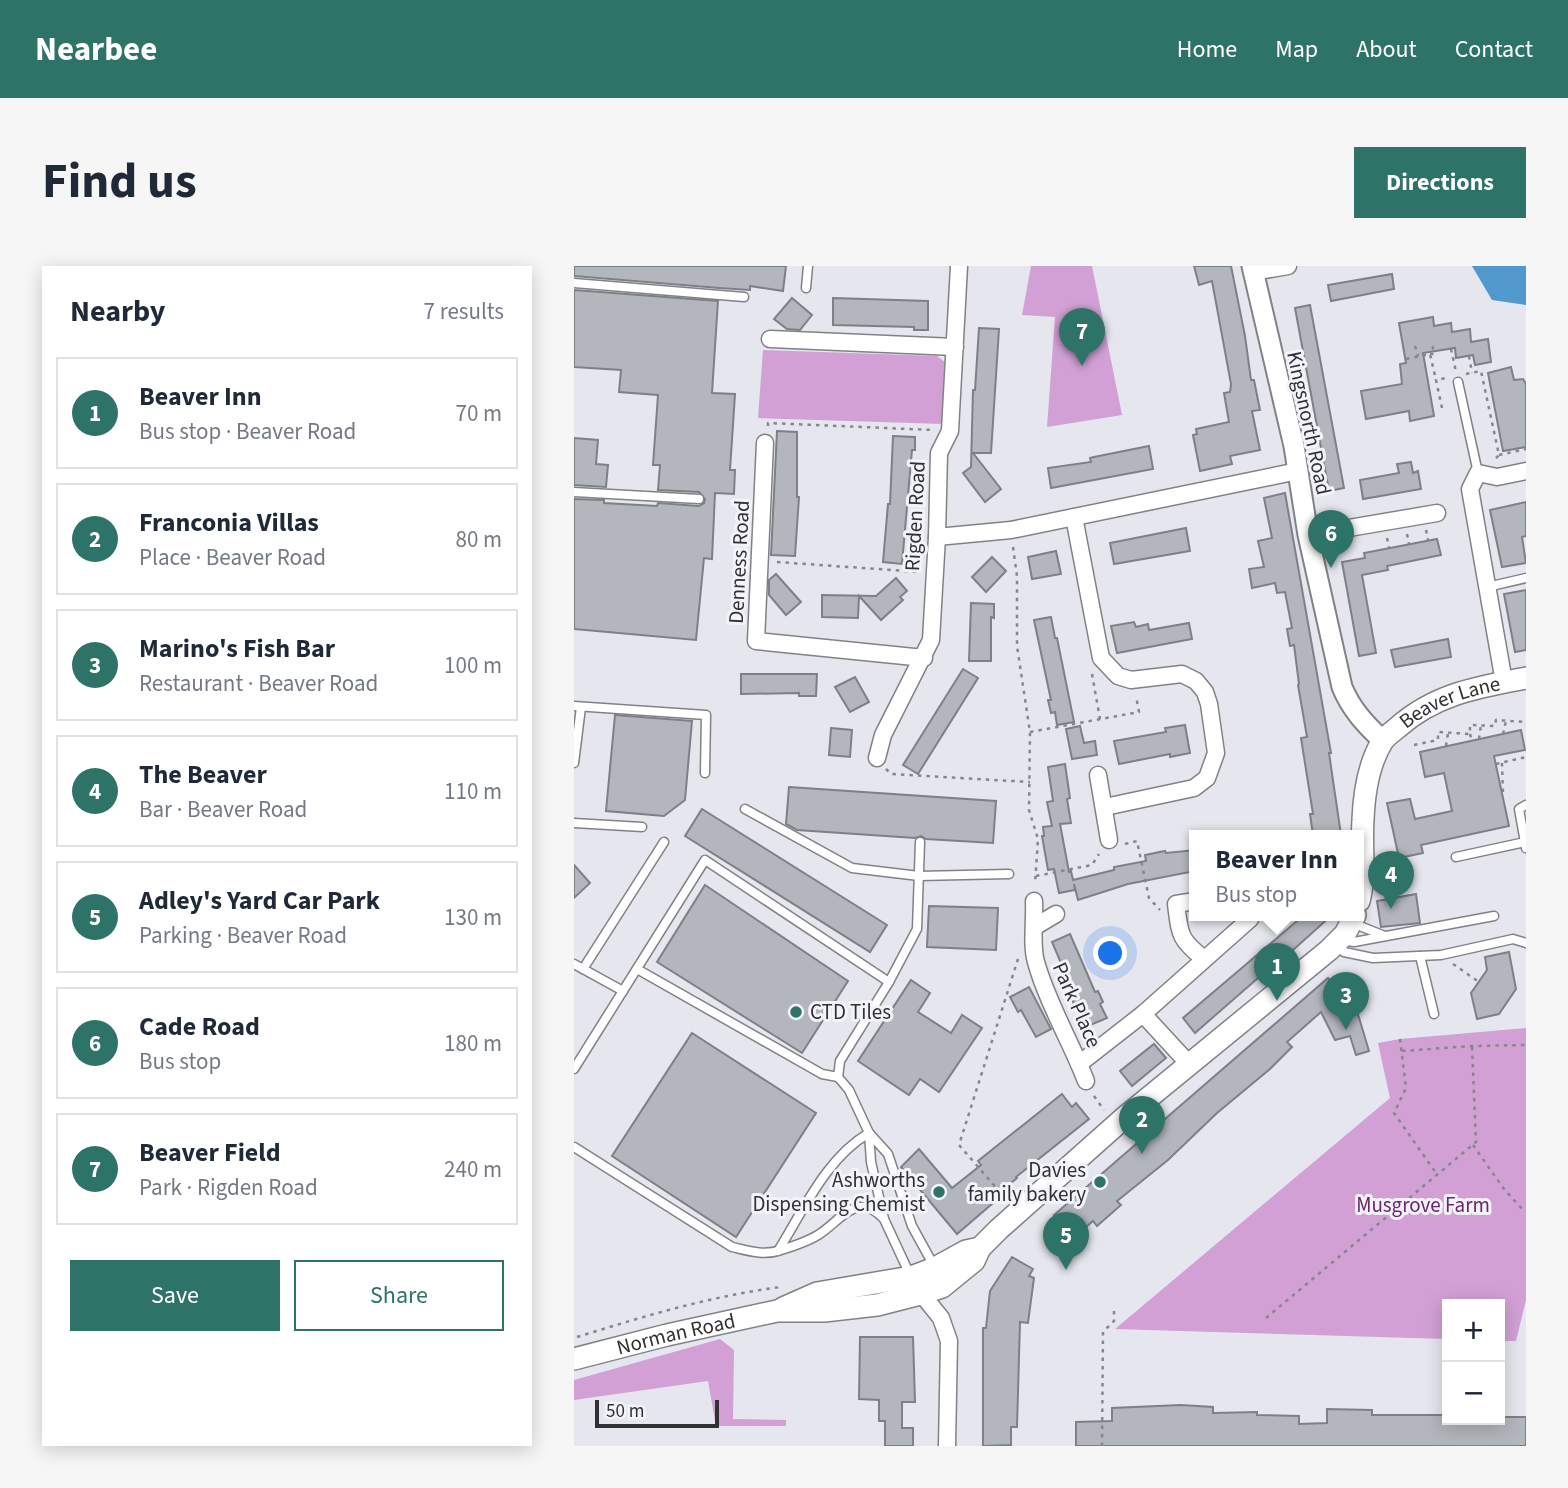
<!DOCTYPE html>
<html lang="en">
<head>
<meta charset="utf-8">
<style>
	body { margin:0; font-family:"Source Sans 3",sans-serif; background:#f6f6f7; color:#1f2937 }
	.controls { position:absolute; right:21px; bottom:21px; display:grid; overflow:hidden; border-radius:0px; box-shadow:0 4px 18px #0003 }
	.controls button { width:63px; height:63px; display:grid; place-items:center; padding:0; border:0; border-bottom:2px solid #e0e1e3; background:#fff; color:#1f2937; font:35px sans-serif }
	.scale { position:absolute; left:21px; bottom:18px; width:124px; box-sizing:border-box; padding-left:7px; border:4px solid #313134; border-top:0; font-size:19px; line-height:24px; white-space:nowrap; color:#313134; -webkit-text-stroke:5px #f3f3fb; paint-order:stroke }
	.you { position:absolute; left:537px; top:688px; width:24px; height:24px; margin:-18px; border:5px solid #fff; border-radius:50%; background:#1a73e8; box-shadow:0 0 0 10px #1a73e833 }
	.badge { display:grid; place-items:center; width:46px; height:46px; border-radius:50%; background:#2d7368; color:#fff; font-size:23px; font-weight:700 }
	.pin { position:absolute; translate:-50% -58px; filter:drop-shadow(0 2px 4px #0008) }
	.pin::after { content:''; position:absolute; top:37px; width:24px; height:21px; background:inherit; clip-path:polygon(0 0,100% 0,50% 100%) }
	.popup { position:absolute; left:615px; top:564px; width:175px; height:91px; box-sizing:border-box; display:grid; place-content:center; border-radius:0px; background:#fff; filter:drop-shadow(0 2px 5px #0005); font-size:23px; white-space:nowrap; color:#747a83 }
	.popup b { font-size:26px; color:#1f2937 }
	.popup::after { content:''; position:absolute; left:50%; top:100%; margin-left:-14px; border:14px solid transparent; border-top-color:#fff }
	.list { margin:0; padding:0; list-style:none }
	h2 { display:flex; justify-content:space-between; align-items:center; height:91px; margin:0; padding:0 28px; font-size:30px }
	h2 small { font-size:23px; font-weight:400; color:#747a83 }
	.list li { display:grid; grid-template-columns:46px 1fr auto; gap:21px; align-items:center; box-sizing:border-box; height:112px; margin:0 14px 14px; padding:0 14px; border:2px solid #e0e1e3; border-radius:0px }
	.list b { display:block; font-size:26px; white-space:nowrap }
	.list p { margin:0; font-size:23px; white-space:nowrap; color:#747a83 }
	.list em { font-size:23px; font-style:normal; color:#747a83 }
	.actions { display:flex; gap:14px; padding:21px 28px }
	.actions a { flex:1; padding:16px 0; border:2px solid #2d7368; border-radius:0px; text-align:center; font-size:24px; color:#2d7368 }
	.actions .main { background:#2d7368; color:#fff }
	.map { position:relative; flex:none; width:952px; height:1180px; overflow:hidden; border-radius:0px }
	header { display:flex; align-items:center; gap:42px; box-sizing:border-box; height:98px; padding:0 35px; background:#2d7368; color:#fff }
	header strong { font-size:33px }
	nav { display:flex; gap:38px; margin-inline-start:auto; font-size:24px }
	.intro { display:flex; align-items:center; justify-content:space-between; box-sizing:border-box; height:168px; padding:0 42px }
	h1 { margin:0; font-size:49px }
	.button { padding:18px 32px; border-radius:0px; background:#2d7368; color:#fff; font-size:24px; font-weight:700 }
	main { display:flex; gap:42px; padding:0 42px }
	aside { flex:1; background:#fff; border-radius:0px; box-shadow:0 4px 18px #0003 }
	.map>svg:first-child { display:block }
	.green { fill:#d2a0d5 }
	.water { fill:#5198cc }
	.building { fill:#b3b6bd; stroke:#7d8086; stroke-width:2 }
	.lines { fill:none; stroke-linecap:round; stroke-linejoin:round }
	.service-casing { stroke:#818188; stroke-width:11 }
	.minor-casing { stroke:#818188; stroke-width:19 }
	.tertiary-casing { stroke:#818188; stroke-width:23 }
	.secondary-casing { stroke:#818188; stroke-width:24 }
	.path { stroke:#86868b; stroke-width:2.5; stroke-dasharray:3.5 5; stroke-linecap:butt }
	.service { stroke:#fff; stroke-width:8 }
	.minor { stroke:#fff; stroke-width:16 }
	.tertiary { stroke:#fff; stroke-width:19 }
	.secondary { stroke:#fff; stroke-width:21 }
	.poi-dot { fill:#2d7368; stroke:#f3f3fb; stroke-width:2.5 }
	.labels { text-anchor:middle; stroke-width:6; stroke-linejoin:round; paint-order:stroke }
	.street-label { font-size:21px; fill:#313134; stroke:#f3f3fb }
	.poi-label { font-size:21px; fill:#313134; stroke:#f3f3fb; text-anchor:end }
	.park-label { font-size:21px; fill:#6a2670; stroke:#f3f3fb }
</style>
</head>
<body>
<header>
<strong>Nearbee</strong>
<nav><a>Home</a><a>Map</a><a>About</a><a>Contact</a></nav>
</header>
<div class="intro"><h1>Find us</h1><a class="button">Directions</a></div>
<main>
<aside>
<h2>Nearby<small>7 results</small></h2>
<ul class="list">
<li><span class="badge">1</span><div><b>Beaver Inn</b><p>Bus stop · Beaver Road</p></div><em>70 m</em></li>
<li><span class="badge">2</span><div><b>Franconia Villas</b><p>Place · Beaver Road</p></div><em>80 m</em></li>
<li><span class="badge">3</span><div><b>Marino's Fish Bar</b><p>Restaurant · Beaver Road</p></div><em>100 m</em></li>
<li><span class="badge">4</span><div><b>The Beaver</b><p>Bar · Beaver Road</p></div><em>110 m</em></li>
<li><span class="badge">5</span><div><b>Adley's Yard Car Park</b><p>Parking · Beaver Road</p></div><em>130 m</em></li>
<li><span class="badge">6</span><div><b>Cade Road</b><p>Bus stop</p></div><em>180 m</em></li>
<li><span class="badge">7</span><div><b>Beaver Field</b><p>Park · Rigden Road</p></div><em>240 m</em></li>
</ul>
<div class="actions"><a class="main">Save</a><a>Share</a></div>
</aside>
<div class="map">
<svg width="952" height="1180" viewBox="0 0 952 1180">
	<rect width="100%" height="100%" fill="#e6e6ee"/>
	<g class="green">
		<polygon points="457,0 518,0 548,149 473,161 481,51 448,49"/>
		<polygon points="189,84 363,90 372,97 369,158 184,152"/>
		<polygon points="952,762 952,1034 942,1075 926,1075 926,1038 873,1038 873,1073 541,1063 816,832 804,777 826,773"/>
		<polygon points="146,1073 160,1084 159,1153 212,1154 212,1160 142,1160 134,1115 0,1134 0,1114"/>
	</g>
	<polygon class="water" points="898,0 952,0 952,39 918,34"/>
	<g class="building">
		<polygon points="0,0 212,0 209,25 176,20 176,24 145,22 0,10"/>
		<polygon points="620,0 657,0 671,70 677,114 680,114 686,144 678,145 686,184 656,190 658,198 626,205 619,169 623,168 622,163 655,156 650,127 656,126 657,118 638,15 625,19"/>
		<polygon points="818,8 820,23 757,35 754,19"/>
		<polygon points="0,24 144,35 138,127 161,128 156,204 161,204 160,228 141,227 138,293 130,292 122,374 0,363 0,233 30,234 30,237 83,240 84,237 125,240 130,237 131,233 125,226 84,224 86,199 79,199 84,129 45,126 47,104 0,101"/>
		<polygon points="218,32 238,49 226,64 213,63 200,53"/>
		<polygon points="259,32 354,35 354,64 340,64 340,61 259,59"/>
		<polygon points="736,39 770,222 755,225 721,42"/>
		<polygon points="859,51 860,60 877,57 878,66 896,63 897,76 914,73 917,96 901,99 899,89 882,92 881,82 849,87 860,150 836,155 835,145 792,153 787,125 828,118 826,98 832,97 825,57"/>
		<polygon points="405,62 425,63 417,187 399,187 427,223 411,236 389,207 397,201 399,124 401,124"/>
		<polygon points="937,101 940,114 949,113 952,118 952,181 929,185 914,107"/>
		<polygon points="203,165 223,166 223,231 225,231 221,290 197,289"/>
		<polygon points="319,170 341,171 341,184 338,184 328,298 309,296 314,238 316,238"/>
		<polygon points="0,172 24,174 22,198 34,199 32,221 0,219"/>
		<polygon points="575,180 579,203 477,222 474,202 517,196 516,192 520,191"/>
		<polygon points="837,196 839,207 844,205 847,223 789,233 786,214 825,207 823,198"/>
		<polygon points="711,227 757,487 755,487 767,569 739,569 736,548 739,548 727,472 733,471 724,419 725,418 720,379 716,380 713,363 718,362 711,326 703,327 701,317 678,322 675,303 690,301 684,275 698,272 690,232"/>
		<polygon points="952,236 952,270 948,271 952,297 928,301 916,244"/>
		<polygon points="612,262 616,285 540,298 536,277"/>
		<polygon points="863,273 867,289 813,300 814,304 788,309 802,387 785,390 768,296 791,292 790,287"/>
		<polygon points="482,285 487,308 458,313 454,291"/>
		<polygon points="418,291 432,305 412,326 398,311"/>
		<polygon points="202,308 227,336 212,349 195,329 195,314"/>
		<polygon points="322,312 333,325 326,331 329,334 307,354 285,330 284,352 248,351 248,329 302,330"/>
		<polygon points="952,324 952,384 941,386 930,328"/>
		<polygon points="397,337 420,338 420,352 417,351 417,395 395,395"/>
		<polygon points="477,351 481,372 483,372 500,456 483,459 481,446 477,447 474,434 477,434 460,354"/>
		<polygon points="560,356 562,361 574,358 575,364 615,357 618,373 543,387 537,360"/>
		<polygon points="874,373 877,391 821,401 817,384"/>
		<polygon points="389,403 404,412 344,508 329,499"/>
		<polygon points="167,408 243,408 242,430 225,430 225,427 167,428"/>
		<polygon points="281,411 295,436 276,446 261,421"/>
		<polygon points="41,449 118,455 111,534 90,550 32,545"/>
		<polygon points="611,459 616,487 596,491 596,488 545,498 540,475 592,466 591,462"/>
		<polygon points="506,460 510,477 521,475 523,489 498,493 492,463"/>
		<polygon points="257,462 278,464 276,491 255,489"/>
		<polygon points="947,464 951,484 920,490 935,560 847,579 849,587 825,592 813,537 836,533 841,553 878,545 870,507 851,511 846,486"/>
		<polygon points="491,498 496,532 493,533 497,557 486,558 495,606 497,605 499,614 540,604 540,601 572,595 571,589 591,585 592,587 621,584 621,605 554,618 504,634 500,618 501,624 485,627 480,603 474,604 468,570 470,570 469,561 478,560 473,536 479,535 474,501"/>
		<polygon points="215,521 422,535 419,577 352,573 347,570 341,572 223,564 212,558"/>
		<polygon points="128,543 313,659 296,686 111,570"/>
		<polygon points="0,599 16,617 0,632"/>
		<polygon points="131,619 274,715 228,787 83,696"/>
		<polygon points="842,628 846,657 807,661 803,635"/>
		<polygon points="355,640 424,642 422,684 353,681"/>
		<polygon points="730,649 758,649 708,694 692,705 621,767 609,752"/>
		<polygon points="496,668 521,726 524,725 529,736 526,738 533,752 514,760 509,748 505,749 498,734 502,732 478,676"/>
		<polygon points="935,686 942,723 925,748 903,753 897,727 913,704 911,691"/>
		<polygon points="754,712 783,745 795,785 782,789 776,770 761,774 747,746 713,776 718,781 696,803 643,847 594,894 543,935 547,939 523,960 519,955 503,969 497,963 494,965 480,949"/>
		<polygon points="337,714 356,727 344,746 377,767 388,749 408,762 365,826 346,813 335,829 284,795"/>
		<polygon points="455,721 477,763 462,771 447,744 444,746 436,731"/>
		<polygon points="118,767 242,847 162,971 38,890"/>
		<polygon points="580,778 592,792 558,820 546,805"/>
		<polygon points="488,828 498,841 502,837 515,853 442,911 443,912 424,928 426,931 383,968 327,901 345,883 378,922 407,899 404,895"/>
		<polygon points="438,991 459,1003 455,1010 460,1012 454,1057 446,1056 443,1161 437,1161 437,1179 409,1180 409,1062 412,1062 416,1025"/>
		<polygon points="286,1071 339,1071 341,1136 328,1136 328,1162 339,1162 339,1180 311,1180 311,1155 305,1155 305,1134 285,1133"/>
		<polygon points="607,1139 639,1141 639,1147 683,1146 683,1149 725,1150 725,1158 753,1157 753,1143 798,1144 798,1149 873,1149 873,1154 926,1154 926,1151 952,1151 952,1180 502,1180 502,1156 538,1155 538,1142"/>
	</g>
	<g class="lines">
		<g class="service-casing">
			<g id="service">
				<polyline points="0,17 170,31"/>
				<polyline points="232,22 234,0"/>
				<polyline points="884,116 904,207"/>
				<polyline points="0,226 125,233"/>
				<polyline points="913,321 952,312"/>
				<polyline points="0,440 132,449 131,507"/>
				<polyline points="0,497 7,441"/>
				<polyline points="952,539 945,543 952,582"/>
				<polyline points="171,543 278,602 345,610 435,608"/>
				<polyline points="0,557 68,561"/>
				<polyline points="346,576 343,663 315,716 266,795 264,811 275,824 295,867 314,888 338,960 360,1000"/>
				<polyline points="882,591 951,576"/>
				<polyline points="778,657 811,670"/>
				<polyline points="768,674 780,676 920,650"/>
				<polyline points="762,680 770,686 799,692 867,689 939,673 952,677"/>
				<polyline points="846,690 860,748"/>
				<polyline points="0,698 49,725"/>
				<polyline points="9,703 90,576"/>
				<polyline points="63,703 248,808 264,811"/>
				<polyline points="0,803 131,594 315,716"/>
				<polyline points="295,867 297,896 310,953 337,1011"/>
				<path d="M0 881 158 981C175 985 190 990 207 984 220 980 236 975 247 967 269 952 283 925 310 953"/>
				<path d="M204 985C229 945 252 892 295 867"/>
			</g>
		</g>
		<g class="minor-casing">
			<g id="minor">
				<polyline points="679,6 714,0"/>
				<polyline points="196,73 381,81"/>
				<polyline points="191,177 182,375 350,392"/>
				<polyline points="500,251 527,392 544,410 557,414 608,408 622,415 631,426 635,438 642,487 633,512 620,522 531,541"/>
				<polyline points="734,269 863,247"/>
				<polyline points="363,271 437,264 724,205"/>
				<polyline points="930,416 896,223 904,207 923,211 952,205"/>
				<polyline points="303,492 309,469 357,374 363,271 365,187 376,165 385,0"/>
				<polyline points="524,509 535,574"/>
				<path d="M460 635C461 655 457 679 462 696 471 729 491 766 505 798L569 748 676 653 678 649"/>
				<path d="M621 635 602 638C606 669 605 673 630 693"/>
				<polyline points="462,660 482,648"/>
				<polyline points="569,748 615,798"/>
				<polyline points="505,798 512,815"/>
				<polyline points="342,1021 367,1052 375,1075 373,1180"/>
			</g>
		</g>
		<g class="tertiary-casing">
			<path id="tertiary" d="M678 0 720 180 734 269 768 421C777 443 791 458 809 475"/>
		</g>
		<g class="secondary-casing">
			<g id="secondary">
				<path id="s1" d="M785 635C792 608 787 581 789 554 790 528 794 499 808 476 811 471 818 466 823 462 861 428 904 421 952 412"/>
				<polyline points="209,1042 243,1027 337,1011 361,1002 392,985 406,982"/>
				<path id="s2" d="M0 1093 93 1069 203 1045H250L303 1039 346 1028 368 1021 400 995 406 982 425 963 551 851 755 684 771 668 781 649"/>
			</g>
		</g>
		<g class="path">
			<polyline points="841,80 844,90"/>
			<polyline points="877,83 882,106"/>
			<polyline points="856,88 860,88 858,77"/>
			<polyline points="895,90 898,107"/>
			<polyline points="832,93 856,88 862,114"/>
			<polyline points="892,108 907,105 925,189 920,194"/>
			<polyline points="868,142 862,114 872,112"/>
			<polyline points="194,160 194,157 359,164"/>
			<polyline points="925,189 952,183"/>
			<polyline points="852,264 854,274"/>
			<polyline points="833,268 835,278"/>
			<polyline points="813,272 815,282"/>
			<polyline points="439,281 443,310 443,380 456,466 455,544 464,573 461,618"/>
			<polyline points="203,296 346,306"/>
			<polyline points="518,408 526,453"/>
			<polyline points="456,466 565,446 562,430"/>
			<polyline points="896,468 898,475"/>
			<polyline points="929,468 932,455"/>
			<polyline points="905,473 907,459"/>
			<polyline points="840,479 864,474 864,466 896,468 896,459 921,460 922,454 952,456"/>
			<polyline points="872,480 874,467"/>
			<polyline points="928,497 929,528"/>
			<polyline points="922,498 952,491"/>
			<polyline points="312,503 317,508 456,516"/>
			<polyline points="551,578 563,575 575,632 586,644"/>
			<polyline points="462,610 518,599 525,588"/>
			<polyline points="879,698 905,716"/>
			<polyline points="826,773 832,822 820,847 862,907"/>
			<polyline points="828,785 898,780 952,779"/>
			<polyline points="520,830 530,844"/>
			<polyline points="899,879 930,923 950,945"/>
			<polyline points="432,933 385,879 444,693"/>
			<polyline points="692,1052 902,876 898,780"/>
			<path d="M3 1071C71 1050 137 1030 207 1021"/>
			<polyline points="528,1180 529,1066 540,1055 540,1040"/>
		</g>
		<use href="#service" class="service"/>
		<use href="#minor" class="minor"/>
		<use href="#tertiary" class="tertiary"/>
		<use href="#secondary" class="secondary"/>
	</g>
	<g class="poi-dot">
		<circle cx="222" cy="746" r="7"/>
		<circle cx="526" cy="916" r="7"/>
		<circle cx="365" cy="926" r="7"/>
	</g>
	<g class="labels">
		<g class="street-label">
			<text transform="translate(735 157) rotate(78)" y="7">Kingsnorth Road</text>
			<text transform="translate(341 250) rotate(-87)" y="7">Rigden Road</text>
			<text transform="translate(165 296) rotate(-87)" y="7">Denness Road</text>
			<text dy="7" stroke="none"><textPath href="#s1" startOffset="243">Beaver Lane</textPath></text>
			<text transform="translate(503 739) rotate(66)" y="7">Park Place</text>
			<text dy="7" stroke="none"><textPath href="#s2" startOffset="105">Norman Road</textPath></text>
		</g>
		<g class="poi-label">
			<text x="236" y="753" text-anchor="start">CTD Tiles</text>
			<text x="512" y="911">Davies<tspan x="512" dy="24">family bakery</tspan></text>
			<text x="351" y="921">Ashworths<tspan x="351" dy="24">Dispensing Chemist</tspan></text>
		</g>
		<g class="park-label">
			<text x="849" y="946">Musgrove Farm</text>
		</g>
	</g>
</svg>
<div class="controls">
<button>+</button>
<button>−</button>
</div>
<div class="scale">50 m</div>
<div class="you"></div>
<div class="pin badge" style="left:703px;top:735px">1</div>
<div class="popup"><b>Beaver Inn</b>Bus stop</div>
<div class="pin badge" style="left:568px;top:888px">2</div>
<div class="pin badge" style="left:772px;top:764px">3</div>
<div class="pin badge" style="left:817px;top:643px">4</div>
<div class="pin badge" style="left:492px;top:1004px">5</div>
<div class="pin badge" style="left:757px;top:302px">6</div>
<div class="pin badge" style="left:508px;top:100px">7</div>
</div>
</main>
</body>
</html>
